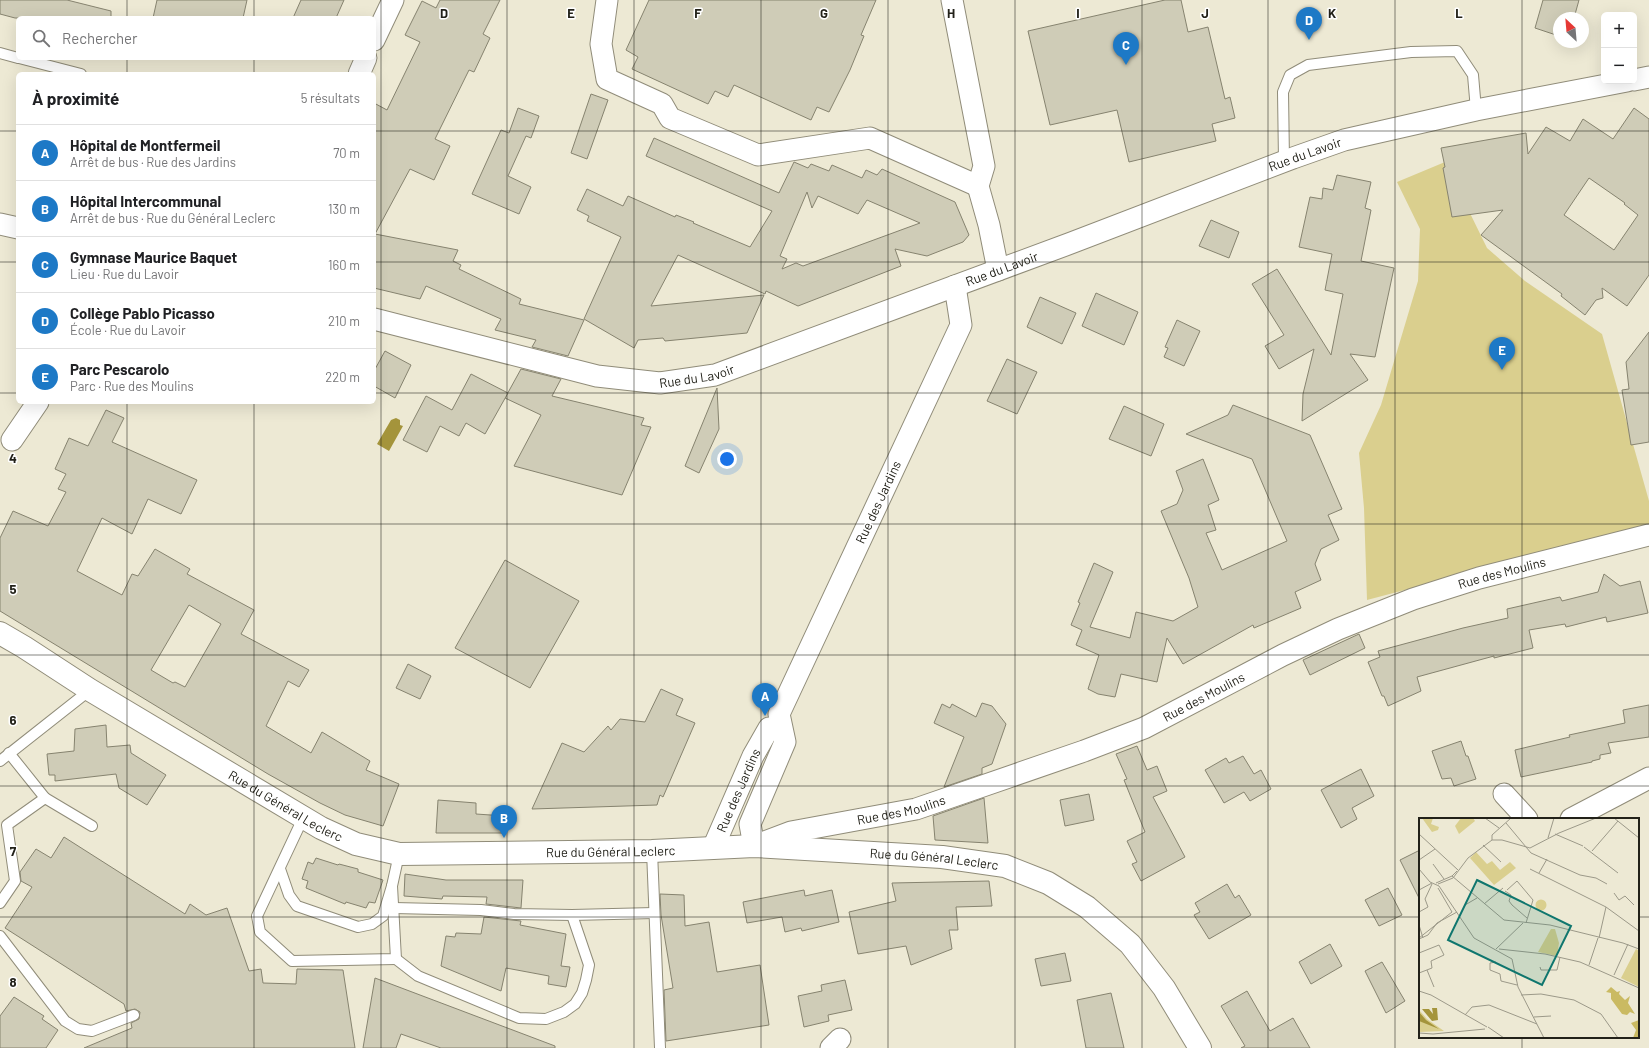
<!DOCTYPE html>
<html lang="fr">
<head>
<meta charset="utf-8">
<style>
	body { margin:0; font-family:Barlow,sans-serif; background:#f2f2f2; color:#202124 }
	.controls { position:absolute; right:12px; top:12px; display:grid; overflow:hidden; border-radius:6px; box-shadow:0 4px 16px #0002 }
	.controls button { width:36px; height:36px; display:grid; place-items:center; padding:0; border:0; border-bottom:1px solid #e0e0e0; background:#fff; color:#202124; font:20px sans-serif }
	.compass { position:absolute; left:1553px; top:12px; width:36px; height:36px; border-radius:50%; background:#fff; box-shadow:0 4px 16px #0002; rotate:334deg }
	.you { position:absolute; left:727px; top:459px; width:14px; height:14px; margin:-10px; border:3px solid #fff; border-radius:50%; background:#1a73e8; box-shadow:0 0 0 6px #1a73e833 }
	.badge { display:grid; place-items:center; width:26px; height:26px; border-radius:50%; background:#1d79c6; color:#fff; font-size:13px; font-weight:700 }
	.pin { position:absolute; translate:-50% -33px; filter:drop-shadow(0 1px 2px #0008) }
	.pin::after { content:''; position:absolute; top:21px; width:14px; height:12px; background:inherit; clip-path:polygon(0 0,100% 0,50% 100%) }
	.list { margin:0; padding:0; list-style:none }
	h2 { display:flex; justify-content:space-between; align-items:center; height:52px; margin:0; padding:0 16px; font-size:17px }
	h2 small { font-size:13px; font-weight:400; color:#757577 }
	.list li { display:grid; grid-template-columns:26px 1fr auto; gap:12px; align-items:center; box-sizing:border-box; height:56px; padding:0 16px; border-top:1px solid #e0e0e0 }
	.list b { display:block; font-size:15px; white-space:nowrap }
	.list p { margin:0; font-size:13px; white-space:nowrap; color:#757577 }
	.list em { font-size:13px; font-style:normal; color:#757577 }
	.icon { flex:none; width:22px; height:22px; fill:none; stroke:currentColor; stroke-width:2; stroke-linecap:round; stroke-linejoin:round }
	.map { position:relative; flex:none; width:1649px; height:1048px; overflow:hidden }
	.search { position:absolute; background:#fff; box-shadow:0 4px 16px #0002; left:16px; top:16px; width:360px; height:44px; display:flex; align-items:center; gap:10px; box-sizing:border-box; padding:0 14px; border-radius:6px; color:#757577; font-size:15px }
	.panel { position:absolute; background:#fff; box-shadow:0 4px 16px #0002; left:16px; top:72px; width:360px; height:332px; border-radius:6px }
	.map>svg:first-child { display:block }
	.green { fill:#dacf8e }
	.water { fill:#a4943b }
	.building { fill:#cfccb7; stroke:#86836f; fill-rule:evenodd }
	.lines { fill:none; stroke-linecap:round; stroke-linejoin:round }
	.service-casing { stroke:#908c79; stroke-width:12 }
	.minor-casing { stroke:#908c79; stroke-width:23 }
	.tertiary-casing { stroke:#908c79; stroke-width:24 }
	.service { stroke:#fff; stroke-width:10 }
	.minor { stroke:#fff; stroke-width:21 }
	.tertiary { stroke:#fff; stroke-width:22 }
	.grid { fill:none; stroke:#222119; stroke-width:1; stroke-opacity:0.55 }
	.labels { text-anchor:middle; stroke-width:3; stroke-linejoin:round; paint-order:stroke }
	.street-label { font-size:13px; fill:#222119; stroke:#fff }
	.inset-road { fill:none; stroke:#9c9989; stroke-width:1 }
	.view { fill:#0f766e; fill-opacity:0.15; stroke:#0f766e; stroke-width:2 }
	.inset-edge { fill:none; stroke:#222119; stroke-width:2 }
	.grid-label { font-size:13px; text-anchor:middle; font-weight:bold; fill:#222119; stroke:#fff; stroke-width:3; stroke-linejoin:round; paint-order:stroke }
</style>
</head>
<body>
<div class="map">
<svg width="1649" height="1048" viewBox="0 0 1649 1048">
	<rect width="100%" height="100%" fill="#ede9d4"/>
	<polygon class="green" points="1445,162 1487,248 1525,281 1602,334 1649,501 1649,525 1367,600 1364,508 1359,453 1381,405 1418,281 1420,229 1397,182"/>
	<polygon class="water" points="396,418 400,420 400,425 403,426 389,451 377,444 391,420"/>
	<g class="building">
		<polygon points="0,0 67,0 111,11 111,18 15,18 0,14"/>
		<polygon points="157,0 247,0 243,18 153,18"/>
		<polygon points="301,0 344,0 336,18 293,18"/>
		<polygon points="440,0 500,0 483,34 490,38 474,72 469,70 435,139 450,146 434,180 410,169 375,234 458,250 453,261 461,265 459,269 521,299 519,304 584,320 568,356 532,347 536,340 495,330 501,319 426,286 420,299 374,288 374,103 387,110 420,42 405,35 422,1 436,8"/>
		<polygon points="649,0 876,0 861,35 864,36 850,70 829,112 817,107 811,120 734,85 728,97 715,91 708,104 632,69 638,57 626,50"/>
		<polygon points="1165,0 1181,0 1188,32 1208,27 1225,99 1230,97 1235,118 1212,124 1216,141 1129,162 1117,110 1050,125 1028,31"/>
		<polygon points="1543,0 1579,0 1574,18 1559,18 1559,36 1535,28"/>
		<polygon points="591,94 608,100 587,159 571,153"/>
		<polygon points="518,108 539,116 531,138 526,136 508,176 531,187 519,214 472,194 501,130 509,133"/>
		<path d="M1634 108 1649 119V275L1627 306 1602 288 1603 298 1596 300 1585 315 1561 296 1562 294 1481 235 1503 210 1452 217 1443 168 1445 167 1441 148 1526 133 1528 154 1546 127 1570 141 1583 119 1613 139ZM1589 178 1625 203 1624 204 1638 215 1614 250 1564 215Z"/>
		<path d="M654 138 779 193 794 162 808 168 811 164 829 171 832 165 862 178 866 170 877 175 882 169 955 202 969 235 963 242 927 256 895 249 901 266 798 306 766 291 765 294 678 255 651 306 764 295 747 333 665 341 663 338 638 340 634 348 584 319 621 237 587 221 589 216 577 210 587 189 623 206 628 196 675 217 676 215 694 222 693 223 750 247 772 211 646 156ZM807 192 812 208 818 196 858 214 867 200 920 223 803 266 796 263 782 269 787 259 780 256Z"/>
		<polygon points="1337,175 1371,182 1365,208 1371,210 1361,261 1394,268 1375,357 1350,354 1368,380 1302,421 1303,394 1314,349 1279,369 1265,346 1284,335 1252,284 1277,269 1331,355 1343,294 1325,290 1332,254 1299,247 1310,197 1322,199 1323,188 1333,190"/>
		<polygon points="1211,220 1239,232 1229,258 1199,246"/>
		<polygon points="1096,293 1138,312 1124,345 1082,326"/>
		<polygon points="1040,297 1076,313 1062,344 1027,327"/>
		<polygon points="1177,320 1200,331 1184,366 1164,357 1168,348 1165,347"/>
		<polygon points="1649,332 1649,442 1631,445 1622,390 1629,389 1626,362"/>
		<polygon points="385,351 411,365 395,398 374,386 374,371"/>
		<polygon points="1007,359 1037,372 1017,414 987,401"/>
		<polygon points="521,369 561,379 552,396 644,418 641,425 651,427 622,495 514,466 541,415 505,398"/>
		<polygon points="471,374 508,393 485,434 466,423 459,436 440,426 427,452 403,440 426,396 452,410"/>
		<polygon points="717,388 719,429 699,473 685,466"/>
		<polygon points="1233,405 1310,435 1342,509 1328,515 1339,540 1321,549 1315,564 1321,580 1295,592 1301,608 1254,628 1253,625 1183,664 1167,638 1157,682 1121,674 1115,697 1098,694 1088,689 1099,655 1076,645 1082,630 1071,625 1080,603 1078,602 1094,563 1113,572 1090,627 1130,638 1136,612 1173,621 1198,607 1189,578 1161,511 1177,504 1183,490 1176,471 1203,459 1219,500 1208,505 1216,530 1206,533 1222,570 1287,541 1252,459 1186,434 1228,415"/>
		<polygon points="1124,406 1164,424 1151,456 1109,439"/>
		<path d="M106 410 124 418 112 442 197 480 181 514 148 499 132 534 102 518 77 571 122 595 132 574 138 576 155 549 190 569 187 574 254 610 241 634 309 670 299 687 288 681 266 726 311 753 322 732 370 761 366 770 399 784 383 826 345 815 320 803 268 774 0 611V538L13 511 48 526 66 492 58 489 66 474 55 469 69 438 88 446ZM189 605 221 624 185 687 175 682 173 683 151 670Z"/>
		<polygon points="505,560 579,601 530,688 455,648"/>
		<polygon points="1604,574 1620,586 1640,581 1648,613 1607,622 1606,617 1566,627 1565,624 1529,630 1533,648 1494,658 1494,656 1417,677 1421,691 1388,706 1384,696 1382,696 1368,662 1380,657 1378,651 1463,628 1508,618 1507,609 1560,597 1562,601 1598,592"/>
		<polygon points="1359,634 1365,648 1310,675 1303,660"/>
		<polygon points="408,664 431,676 420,699 396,688"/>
		<polygon points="661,689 683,699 676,715 695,723 663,797 660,795 657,805 532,809 562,743 584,752 608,726 611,730 620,719 645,722"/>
		<polygon points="982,703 992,706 1006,724 992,764 982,768 982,774 944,787 964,737 934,723 942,704 950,708 952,704 976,717"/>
		<polygon points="1649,705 1649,737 1608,743 1611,753 1600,755 1600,759 1592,761 1592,762 1521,777 1515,750 1570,737 1569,735 1625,723 1623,710"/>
		<polygon points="106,725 107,747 130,745 131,753 166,775 147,805 119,788 116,774 55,781 55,775 49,775 47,754 74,751 75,729"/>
		<polygon points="1461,741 1466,756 1468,756 1476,779 1454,786 1451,778 1442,779 1432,751"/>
		<polygon points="1137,746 1147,770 1157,766 1167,791 1153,797 1185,857 1141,881 1132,864 1137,862 1127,841 1145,832 1124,780 1127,779 1116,754"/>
		<polygon points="1243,756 1254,774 1261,770 1271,789 1250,801 1244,792 1224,803 1205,770 1226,758 1229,763"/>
		<polygon points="1361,769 1374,796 1352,808 1357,819 1341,828 1321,790"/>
		<polygon points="1089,794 1094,820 1065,826 1060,800"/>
		<polygon points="984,798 988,843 935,840 933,816"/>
		<polygon points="438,800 476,803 476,814 505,816 506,833 436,833"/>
		<polygon points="64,837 185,914 190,904 206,915 227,908 249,971 261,969 263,983 296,984 297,969 343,970 355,1048 84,1048 132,1028 131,1023 139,1019 140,1012 135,1009 126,1011 124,1004 5,928 32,887 21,881 20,872 36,849 51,858"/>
		<polygon points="1420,850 1420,900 1400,860"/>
		<polygon points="316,858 338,865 339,864 358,869 358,872 383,880 375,903 369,902 366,908 346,902 345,904 306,888 308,881 302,879 308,862 313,864"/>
		<polygon points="405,874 446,880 523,880 521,908 486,904 487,897 443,896 442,899 404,896"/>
		<polygon points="989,881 992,906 956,907 958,930 949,930 952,949 911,965 906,946 858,954 849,912 896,901 892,883"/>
		<polygon points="1227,884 1235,898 1239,895 1251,915 1209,939 1194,915 1200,912 1195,903"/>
		<polygon points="1388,888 1402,915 1379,926 1365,900"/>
		<polygon points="804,890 805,896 832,890 839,922 802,931 801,928 785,932 782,917 747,923 743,902"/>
		<polygon points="660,894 684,895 685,926 709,922 717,972 760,965 769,1025 666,1041 664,990 673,988 661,915"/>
		<polygon points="484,917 521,921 520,925 566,934 561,966 570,967 566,987 548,984 549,976 506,968 501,991 441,966 446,936 455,937 456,933 481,934"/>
		<polygon points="1330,944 1342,966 1311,984 1299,962"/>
		<polygon points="1065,953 1071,981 1041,986 1035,959"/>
		<polygon points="1382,962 1405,1001 1386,1013 1365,971"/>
		<polygon points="375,978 555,1046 555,1048 441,1048 401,1034 396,1048 363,1048"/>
		<polygon points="845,980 852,1010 828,1015 829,1021 804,1027 798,996 822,991 821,985"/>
		<polygon points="1247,991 1270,1031 1293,1018 1310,1048 1241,1048 1245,1046 1221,1006"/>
		<polygon points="1111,993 1124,1048 1086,1048 1077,1000"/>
		<polygon points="14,997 44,1016 42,1019 58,1030 46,1048 0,1048 0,1016"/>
	</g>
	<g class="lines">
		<g class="service-casing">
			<g id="service">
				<polyline points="0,53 18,58"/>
				<polyline points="19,58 81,74"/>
				<polyline points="1284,161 1283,92 1290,75 1308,65 1411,52 1457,51 1473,75 1476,110"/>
				<polyline points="9,753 45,798 92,826"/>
				<polyline points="0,761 90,690"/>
				<polyline points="304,816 257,916 260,932 292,961 396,959 392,886"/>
				<polyline points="652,851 660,1048"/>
				<polyline points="280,869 289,895 297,906 358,927 372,924 383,916 392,886 399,854"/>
				<polyline points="0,903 15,881 7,825 45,798"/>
				<polyline points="394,908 481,910 514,914 572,915 654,913"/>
				<polyline points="0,936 65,1021 78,1029 92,1031 134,1015"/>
				<polyline points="396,959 418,976 519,1018 546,1019 564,1012 575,1004 582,993 586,980 589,965 572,915"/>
			</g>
		</g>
		<g class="minor-casing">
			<g id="minor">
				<polyline points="607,0 601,44 607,79 662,104 670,118 758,155 870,138 978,186"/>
				<polyline points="952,0 984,166 978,186 989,225 998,270"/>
				<polyline points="374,40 393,0"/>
				<polyline points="359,74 366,58"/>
				<polyline points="1634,80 1649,77"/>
				<polyline points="0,224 18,228"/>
				<path id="s1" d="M955 286 961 325 779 714 785 742 750 824 754 846 791 832 916 809 1084 751 1144 728 1283 655 1338 629 1413 599 1479 578 1649 535"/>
				<path id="s2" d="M374 319 597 376 660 383 715 375 1071 243 1293 158 1344 140 1476 110 1627 81"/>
				<polyline points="12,440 38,402"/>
				<polyline points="1504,794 1527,819"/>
				<polyline points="1571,819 1649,778"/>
				<path id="s3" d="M713 848 753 756 769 728"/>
				<polyline points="831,1048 840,1039"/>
			</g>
		</g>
		<g class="tertiary-casing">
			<g id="tertiary">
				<path id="s4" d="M0 633 24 647 90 690 321 828 356 844 399 854 652 851 754 846 942 857 1005 866 1048 883 1087 907 1130 944 1164 988 1200 1048"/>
			</g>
		</g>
		<use href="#service" class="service"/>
		<use href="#minor" class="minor"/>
		<use href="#tertiary" class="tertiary"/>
	</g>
	<path class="grid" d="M127 0V18M254 0V18M381 0V1048M507 0V1048M634 0V1048M761 0V1048M888 0V1048M1015 0V1048M1142 0V1048M1268 0V1048M1395 0V1048M1522 0V819M127 58V74M254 58V74M0 131H18M374 131H1649M0 262H18M374 262H1649M0 393H18M374 393H1649M127 402V1048M254 402V1048M0 524H1649M0 655H1649M0 786H1649M0 917H1420M1638 917H1649M1522 1037V1048"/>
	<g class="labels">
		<g class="street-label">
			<text dy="5" stroke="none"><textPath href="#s2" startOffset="979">Rue du Lavoir</textPath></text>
			<text dy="5" stroke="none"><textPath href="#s2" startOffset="655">Rue du Lavoir</textPath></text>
			<text dy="5" stroke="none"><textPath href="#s2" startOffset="331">Rue du Lavoir</textPath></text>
			<text transform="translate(878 502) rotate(-65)" y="5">Rue des Jardins</text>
			<text dy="5" stroke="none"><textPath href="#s1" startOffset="1409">Rue des Moulins</textPath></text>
			<text dy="5" stroke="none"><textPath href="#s1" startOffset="1085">Rue des Moulins</textPath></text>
			<text dy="5" stroke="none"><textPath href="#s3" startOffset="63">Rue des Jardins</textPath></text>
			<text dy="5" stroke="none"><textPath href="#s4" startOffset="334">Rue du Général Leclerc</textPath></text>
			<text dy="5" stroke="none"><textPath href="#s1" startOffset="761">Rue des Moulins</textPath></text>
			<text dy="5" stroke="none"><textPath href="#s4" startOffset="670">Rue du Général Leclerc</textPath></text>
			<text dy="5" stroke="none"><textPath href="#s4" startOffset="994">Rue du Général Leclerc</textPath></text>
		</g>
	</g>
	<g transform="translate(1419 818)">
		<rect width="220" height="220" fill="#ede9d4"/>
		<path d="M3 0H14L12 6 20 9 19 12 13 14ZM42 0H54L56 3 40 16 36 8ZM57 34 68 46 73 43 81 52 91 44 97 50 75 67 51 40ZM116.5 87a5.5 5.5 0 1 1 11 0a5.5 5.5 0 1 1-11 0ZM132 111H136L140 125 138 138 119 134ZM217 131 220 133V169L202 160ZM0 192 8 201 25 213 0 214Z" fill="#dacf8e"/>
		<path d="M192 169 198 174 201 173 200 176 206 182 211 178 209 185 216 196 211 194 208 197 203 196 192 181V175L187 174ZM220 202V220H214L217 212 212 205Z" fill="#caba62"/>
		<path d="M13 190H18L19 202 13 203 3 191H10L14 196ZM0 194 7 202 20 211 0 203Z" fill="#a4943b"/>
		<path class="inset-road" d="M66 0 80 10M195 0 220 20M87 5 112 35 161 57 177 60 188 66M0 16 39 52M136 16 164 28M129 20 135 0M73 22V17L92 0M64 27 82 44M165 29 199 55M173 33 199 3M0 42 16 31M14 46 25 61M0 51 11 64M111 51 187 89 220 113M120 55 128 41M33 58 85 102 131 107 204 125 220 131M11 64 20 68 55 120 93 141 99 169 125 220M17 65 33 58 38 53M19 66 34 60 49 40 73 22H83L111 30 140 15 177 0M0 72 13 65M88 72 98 63 114 82 107 105M86 73 92 77 90 83 93 87 108 100M195 75 200 82 206 78 215 87M65 86 84 70M46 87 58 80M0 94 9 89 6 81 13 66M0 107 4 120M0 120 33 94 19 70M180 120 187 89M0 121 9 117 18 105 38 94M77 131 104 105M80 131 126 136 161 144 220 170M0 135 20 127 25 137 12 143 13 150 0 155M77 144 71 145V152L81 156 82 163 98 167M170 147 179 120M121 149 122 152H138L141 139M8 152 15 169M195 157 209 126M0 173 12 177 68 209M102 177 122 176 155 182 182 196 199 220M46 197 53 189 70 187 118 206M115 199 132 198M69 209 85 220M0 215 14 216 66 211"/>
		<path class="view" d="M58 62 152 108 123 167 29 122Z"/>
		<rect width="220" height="220" class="inset-edge"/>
	</g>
	<g class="grid-label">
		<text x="444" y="18">D</text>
		<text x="571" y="18">E</text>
		<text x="698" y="18">F</text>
		<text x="824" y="18">G</text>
		<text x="951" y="18">H</text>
		<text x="1078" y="18">I</text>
		<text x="1205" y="18">J</text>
		<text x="1332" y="18">K</text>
		<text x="1459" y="18">L</text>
		<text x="13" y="463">4</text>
		<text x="13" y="594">5</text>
		<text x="13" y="725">6</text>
		<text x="13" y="856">7</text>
		<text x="13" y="987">8</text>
	</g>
</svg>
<div class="controls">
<button>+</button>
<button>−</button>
</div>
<svg class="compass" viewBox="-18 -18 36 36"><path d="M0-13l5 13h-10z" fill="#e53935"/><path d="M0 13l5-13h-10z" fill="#757577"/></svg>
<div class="you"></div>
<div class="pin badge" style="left:765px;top:716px">A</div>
<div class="pin badge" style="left:504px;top:838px">B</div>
<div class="pin badge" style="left:1126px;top:65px">C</div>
<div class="pin badge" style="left:1309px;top:40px">D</div>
<div class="pin badge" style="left:1502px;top:370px">E</div>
<div class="search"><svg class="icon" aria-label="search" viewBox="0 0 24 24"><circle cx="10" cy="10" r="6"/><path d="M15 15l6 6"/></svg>Rechercher</div>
<section class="panel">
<h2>À proximité<small>5 résultats</small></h2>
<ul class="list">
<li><span class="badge">A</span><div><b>Hôpital de Montfermeil</b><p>Arrêt de bus · Rue des Jardins</p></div><em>70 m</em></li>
<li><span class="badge">B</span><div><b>Hôpital Intercommunal</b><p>Arrêt de bus · Rue du Général Leclerc</p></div><em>130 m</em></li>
<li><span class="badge">C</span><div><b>Gymnase Maurice Baquet</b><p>Lieu · Rue du Lavoir</p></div><em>160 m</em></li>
<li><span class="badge">D</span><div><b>Collège Pablo Picasso</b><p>École · Rue du Lavoir</p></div><em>210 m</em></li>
<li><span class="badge">E</span><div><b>Parc Pescarolo</b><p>Parc · Rue des Moulins</p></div><em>220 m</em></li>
</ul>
</section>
</div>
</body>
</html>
